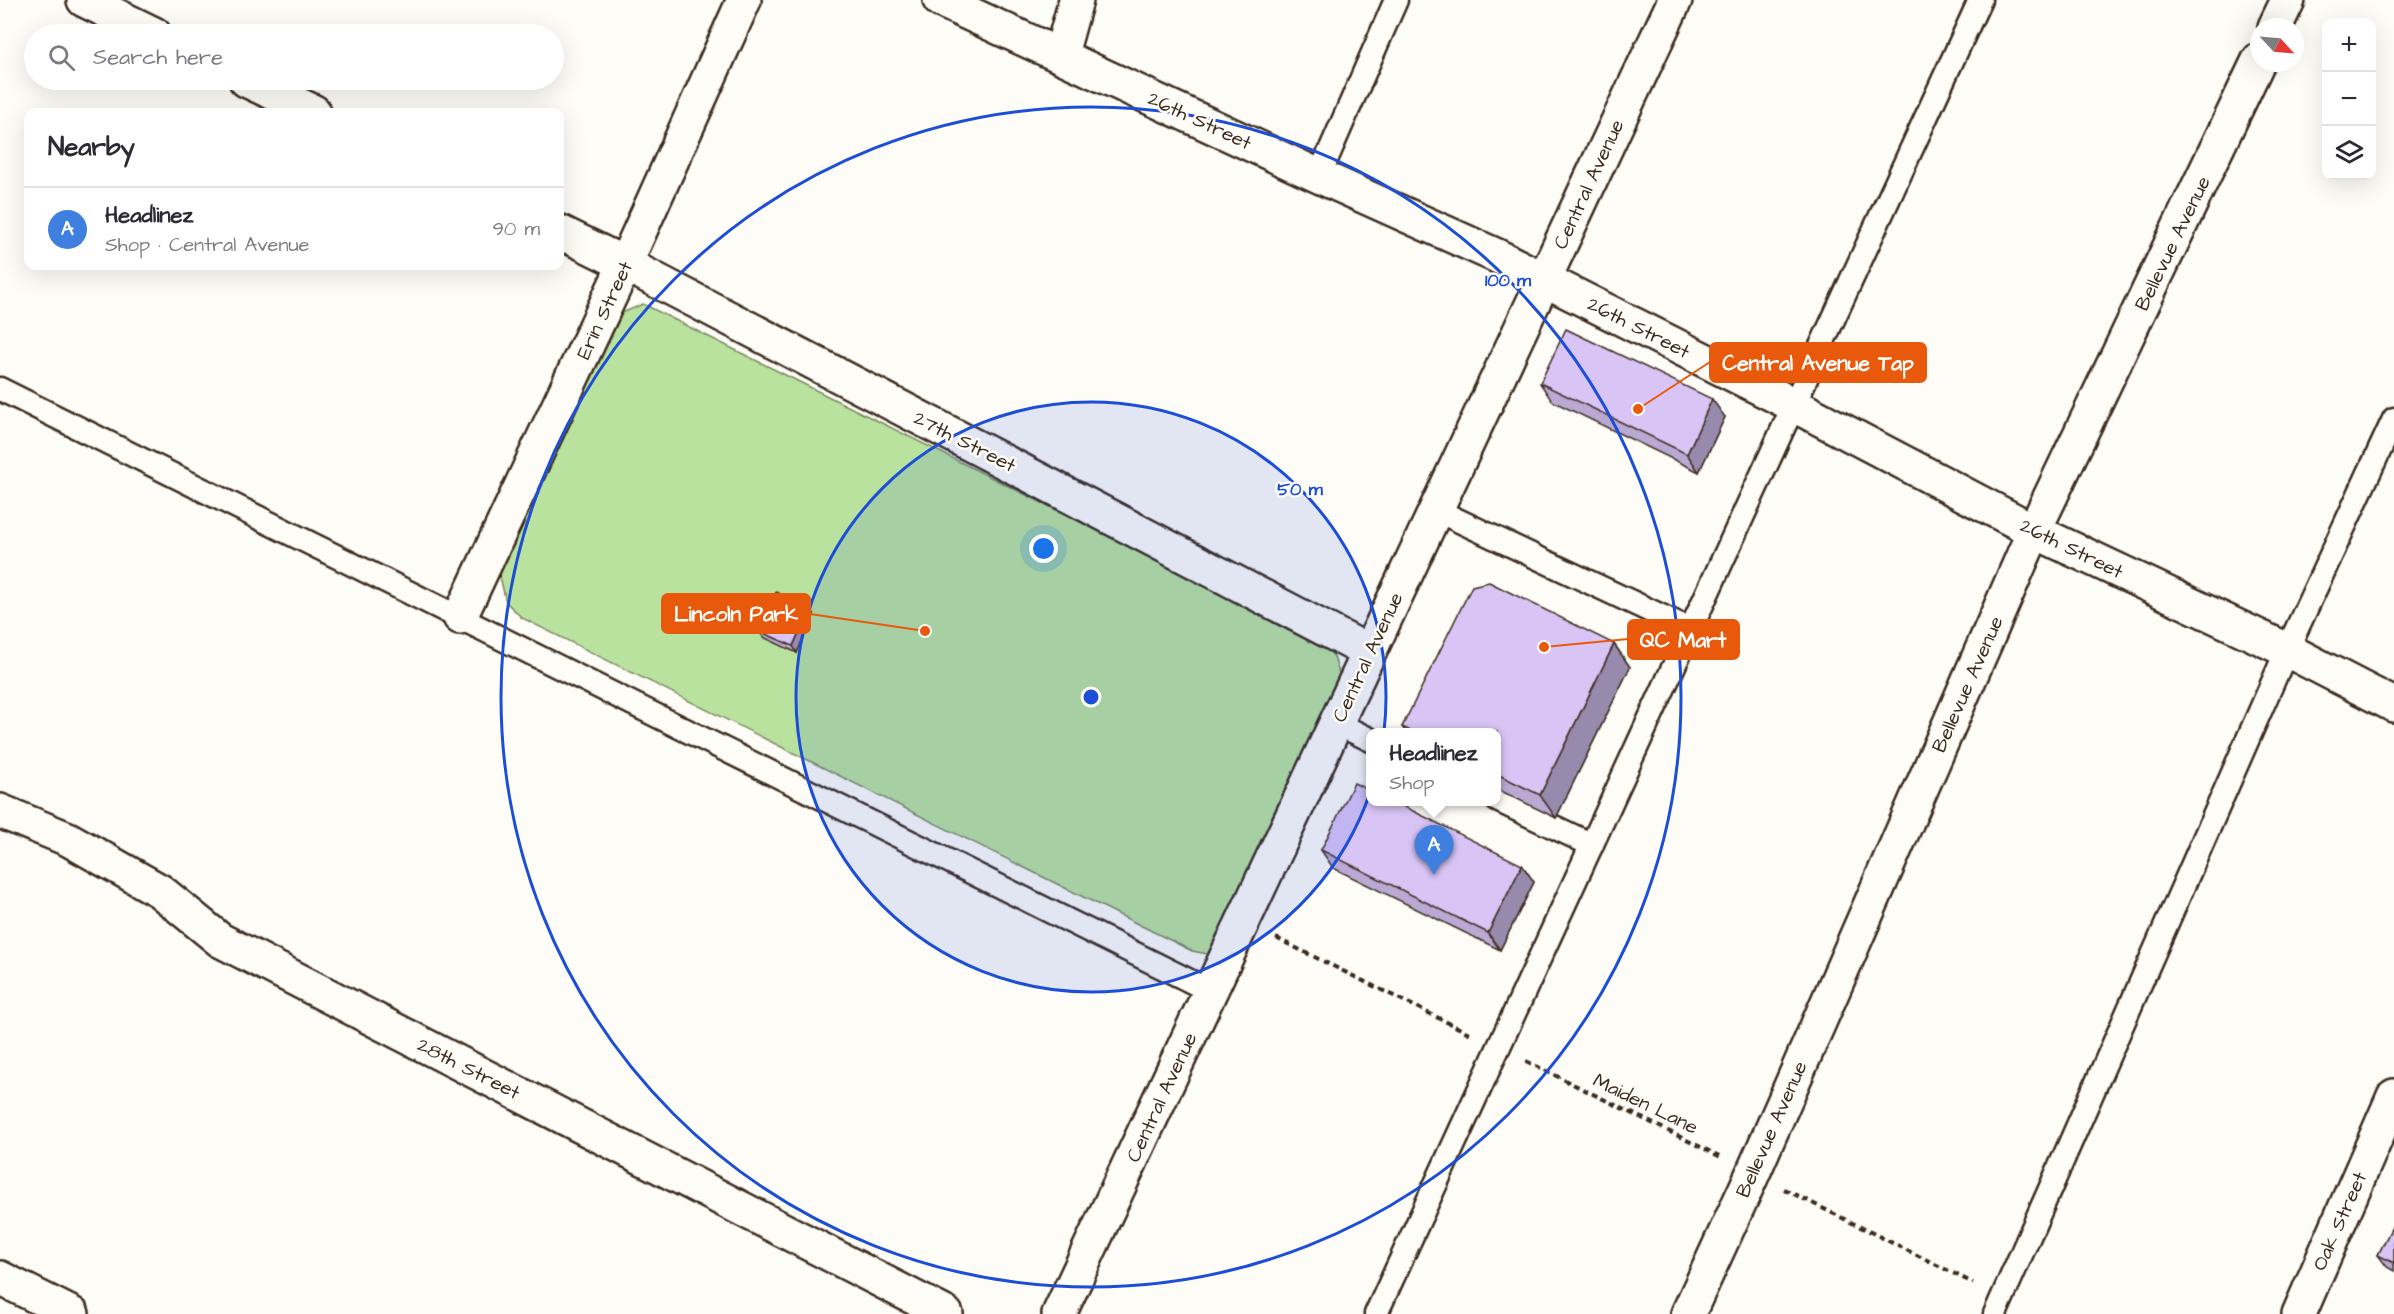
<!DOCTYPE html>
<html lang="en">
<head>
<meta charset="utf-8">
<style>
	body { margin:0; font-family:"Architects Daughter",sans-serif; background:#f7f7f7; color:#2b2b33 }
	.controls { position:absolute; right:18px; top:18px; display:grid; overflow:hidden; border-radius:12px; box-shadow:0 6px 24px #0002 }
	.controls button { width:54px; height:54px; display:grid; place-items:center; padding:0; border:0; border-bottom:2px solid #e1e1e2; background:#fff; color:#2b2b33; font:30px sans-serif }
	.compass { position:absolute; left:2250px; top:18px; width:54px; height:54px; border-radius:50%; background:#fff; box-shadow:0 6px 24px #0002; rotate:116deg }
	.you { position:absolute; left:1044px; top:549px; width:21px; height:21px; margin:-15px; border:4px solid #fff; border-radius:50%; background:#1a73e8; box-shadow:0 0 0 9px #1a73e833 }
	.badge { display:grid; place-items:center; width:39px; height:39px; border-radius:50%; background:#0b8043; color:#fff; font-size:20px; font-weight:700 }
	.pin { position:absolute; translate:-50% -50px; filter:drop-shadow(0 2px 3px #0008) }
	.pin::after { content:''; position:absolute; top:32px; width:21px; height:18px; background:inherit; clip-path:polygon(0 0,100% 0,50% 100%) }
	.popup { position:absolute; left:1366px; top:728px; width:135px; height:78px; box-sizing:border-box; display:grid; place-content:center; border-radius:12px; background:#fff; filter:drop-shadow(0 2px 4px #0005); font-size:20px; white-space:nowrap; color:#7c7c81 }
	.popup b { font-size:22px; color:#2b2b33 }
	.popup::after { content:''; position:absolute; left:50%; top:100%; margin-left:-12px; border:12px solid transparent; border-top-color:#fff }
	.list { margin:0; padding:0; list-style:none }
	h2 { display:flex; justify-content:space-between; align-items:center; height:78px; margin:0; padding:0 24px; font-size:26px }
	h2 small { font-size:20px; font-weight:400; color:#7c7c81 }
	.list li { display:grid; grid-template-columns:39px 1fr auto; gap:18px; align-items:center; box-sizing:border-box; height:84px; padding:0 24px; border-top:2px solid #e1e1e2 }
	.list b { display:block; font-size:22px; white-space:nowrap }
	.list p { margin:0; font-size:20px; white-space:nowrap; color:#7c7c81 }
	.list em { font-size:20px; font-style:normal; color:#7c7c81 }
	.icon { flex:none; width:33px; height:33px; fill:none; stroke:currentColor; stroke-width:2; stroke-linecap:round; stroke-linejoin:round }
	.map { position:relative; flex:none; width:2394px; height:1314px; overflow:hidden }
	.search { position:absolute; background:#fff; box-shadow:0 6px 24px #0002; left:24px; top:24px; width:540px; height:66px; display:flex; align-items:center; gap:15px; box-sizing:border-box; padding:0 21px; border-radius:33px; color:#7c7c81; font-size:22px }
	.panel { position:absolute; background:#fff; box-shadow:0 6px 24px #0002; left:24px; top:108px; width:540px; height:162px; border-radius:12px }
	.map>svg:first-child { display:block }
	.green { fill:#b9e29e; stroke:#7a865e; stroke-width:1.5 }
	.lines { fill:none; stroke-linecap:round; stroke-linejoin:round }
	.service-casing { stroke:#3b2a1e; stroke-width:27 }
	.minor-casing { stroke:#3b2a1e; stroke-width:38 }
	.tertiary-casing { stroke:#3b2a1e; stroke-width:38 }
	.path { stroke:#3b2a1e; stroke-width:4; stroke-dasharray:6 4.5; stroke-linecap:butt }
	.service { stroke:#fdfcf7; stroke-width:22 }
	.minor { stroke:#fdfcf7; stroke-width:33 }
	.tertiary { stroke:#fdfcf7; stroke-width:33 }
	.wall { fill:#baa9d3; stroke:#3b2a1e; stroke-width:1.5 }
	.shaded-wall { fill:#978aac; stroke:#3b2a1e; stroke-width:1.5 }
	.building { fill:#d8c5f5; stroke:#3b2a1e; stroke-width:1.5 }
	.ring { fill:none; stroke:#1d4ed8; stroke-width:3 }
	.labels { text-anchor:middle; stroke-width:5; stroke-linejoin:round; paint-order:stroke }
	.street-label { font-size:20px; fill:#3b2a1e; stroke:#fdfcf7 }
	.centre { fill:#1d4ed8; stroke:#fdfcf7; stroke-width:3 }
	.ring-label { font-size:18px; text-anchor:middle; font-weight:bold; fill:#1d4ed8; stroke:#fdfcf7; stroke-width:5; stroke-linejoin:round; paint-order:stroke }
	.leader { fill:none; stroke:#e8590c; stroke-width:2 }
	.callout-dot { fill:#e8590c; stroke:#fdfcf7; stroke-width:2 }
	.callout { fill:#e8590c; stroke:#e8590c; stroke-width:2 }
	.callout-label { font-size:21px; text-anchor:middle; font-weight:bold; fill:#fff }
</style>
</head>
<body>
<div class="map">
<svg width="2394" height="1314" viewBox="0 0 2394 1314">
	<rect width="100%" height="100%" fill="#fdfcf7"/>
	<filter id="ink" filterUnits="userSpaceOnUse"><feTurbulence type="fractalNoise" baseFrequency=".0167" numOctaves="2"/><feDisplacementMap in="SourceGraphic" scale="12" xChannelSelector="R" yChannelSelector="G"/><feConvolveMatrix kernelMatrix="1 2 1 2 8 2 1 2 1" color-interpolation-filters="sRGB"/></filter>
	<g filter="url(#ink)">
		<polygon class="green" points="643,304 1327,645 1334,657 1341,679 1213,955 1192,951 522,618 506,602 499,572 615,316"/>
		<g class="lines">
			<g class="service-casing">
				<g id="service">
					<polyline points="1319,176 1396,0"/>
					<polyline points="0,389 1210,991"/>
					<polyline points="1436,510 1691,630"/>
					<polyline points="1336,723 1371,740"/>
					<polyline points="1497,800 1592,845"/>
					<polyline points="1376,1314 1980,0"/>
					<polyline points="1995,1314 2287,650 2394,419"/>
				</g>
			</g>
			<g class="minor-casing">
				<g id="minor">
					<polyline points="84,0 154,34"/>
					<polyline points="940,0 1319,176 1495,255 1794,405 2034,531 2287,650 2394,705"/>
					<polyline points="2275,27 2288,0"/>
					<polyline points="1061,54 1076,0"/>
					<polyline points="246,80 314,112"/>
					<polyline points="560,232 625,264 1369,652"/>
					<polyline points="460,617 625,264 744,0"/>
					<polyline points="0,811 68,839 160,891 220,940 946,1314"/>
					<polyline points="0,1278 72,1314"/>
					<polyline points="1688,1314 1753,1173 2034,531 2259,60"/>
					<polyline points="2299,1314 2394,1096"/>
				</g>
			</g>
			<g class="tertiary-casing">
				<polyline id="tertiary" points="1059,1314 1675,0"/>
			</g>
			<g class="path">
				<polyline points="1276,938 1471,1034"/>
				<polyline points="1526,1061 1721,1157"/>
				<polyline points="1784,1189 1973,1283"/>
			</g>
			<use href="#service" class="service"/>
			<use href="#minor" class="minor"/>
			<use href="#tertiary" class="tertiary"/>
		</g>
		<g class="wall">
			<polygon points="1540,383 1725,417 1699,472 1552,401"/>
			<polygon points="814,614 797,653 763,637 759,631"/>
			<polygon points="1614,644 1630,667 1556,818 1497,789 1497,732 1406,732 1402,727"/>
			<polygon points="1321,850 1522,865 1534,882 1500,950 1333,868"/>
			<polygon points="2394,1223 2394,1271 2387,1267 2378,1255"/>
		</g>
		<g class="shaded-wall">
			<polygon points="1712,399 1725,417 1699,472 1687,454"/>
			<polygon points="810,607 814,614 797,653 793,646"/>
			<polygon points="1614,644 1630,667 1556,818 1540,795"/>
			<polygon points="1522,865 1534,882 1500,950 1488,933"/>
		</g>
		<g class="building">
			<polygon points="1566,329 1712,399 1687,454 1540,383"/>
			<polygon points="1489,582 1614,644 1540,795 1497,774 1497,732 1413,732 1402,727 1472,586"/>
			<polygon points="776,592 810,607 793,646 759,631"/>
			<polygon points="1354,783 1371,791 1371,801 1393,801 1522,865 1488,933 1321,850"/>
			<polygon points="2394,1223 2394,1263 2378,1255"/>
		</g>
	</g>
	<circle cx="1091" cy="697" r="295" fill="#1d4ed8" fill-opacity=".12"/>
	<g class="ring">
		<circle cx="1091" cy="697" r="295"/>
		<circle cx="1091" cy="697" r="590"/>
	</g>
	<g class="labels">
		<g class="street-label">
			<text transform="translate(1200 120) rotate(25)" y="7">26th Street</text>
			<text transform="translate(1588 184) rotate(-65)" y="7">Central Avenue</text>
			<text transform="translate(2172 243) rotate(-64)" y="7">Bellevue Avenue</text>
			<text transform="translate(604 310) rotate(-65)" y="7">Erin Street</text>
			<text transform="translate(1639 327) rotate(27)" y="7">26th Street</text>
			<text transform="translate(965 441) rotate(27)" y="7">27th Street</text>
			<text transform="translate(2072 548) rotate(26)" y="7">26th Street</text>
			<text transform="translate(1367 657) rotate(-65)" y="7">Central Avenue</text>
			<text transform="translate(1967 684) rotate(-66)" y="7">Bellevue Avenue</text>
			<text transform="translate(469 1068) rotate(27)" y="7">28th Street</text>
			<text transform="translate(1161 1097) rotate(-65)" y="7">Central Avenue</text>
			<text transform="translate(1646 1103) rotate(26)" y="7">Maiden Lane</text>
			<text transform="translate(1771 1129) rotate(-66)" y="7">Bellevue Avenue</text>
			<text transform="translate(2339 1221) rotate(-66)" y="7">Oak Street</text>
		</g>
	</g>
	<circle cx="1091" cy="697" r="9" class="centre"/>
	<g class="ring-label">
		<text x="1508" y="286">100 m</text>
		<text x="1300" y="495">50 m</text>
	</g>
	<path class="leader" d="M1638 409L1710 362M925 631L810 614M1544 647L1628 639"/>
	<g class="callout-dot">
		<circle cx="1638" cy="409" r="6"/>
		<circle cx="925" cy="631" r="6"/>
		<circle cx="1544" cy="647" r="6"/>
	</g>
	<g class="callout">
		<rect x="1710" y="343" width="216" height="39" rx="6"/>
		<rect x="662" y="594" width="148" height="39" rx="6"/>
		<rect x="1628" y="620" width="111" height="39" rx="6"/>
	</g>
	<g class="callout-label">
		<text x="1818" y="370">Central Avenue Tap</text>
		<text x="736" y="621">Lincoln Park</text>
		<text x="1683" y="647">QC Mart</text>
	</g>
</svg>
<div class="controls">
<button>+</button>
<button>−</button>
<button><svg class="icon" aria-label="layers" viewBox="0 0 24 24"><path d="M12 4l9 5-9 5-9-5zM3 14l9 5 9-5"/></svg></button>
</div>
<svg class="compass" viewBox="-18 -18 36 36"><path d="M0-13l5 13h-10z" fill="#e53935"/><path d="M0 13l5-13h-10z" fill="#7c7c81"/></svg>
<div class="you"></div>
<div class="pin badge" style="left:1434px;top:875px;background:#3f7fe0">A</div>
<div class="popup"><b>Headlinez</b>Shop</div>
<div class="search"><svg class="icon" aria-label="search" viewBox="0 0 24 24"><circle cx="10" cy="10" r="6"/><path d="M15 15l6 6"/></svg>Search here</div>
<section class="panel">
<h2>Nearby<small></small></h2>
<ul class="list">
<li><span class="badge" style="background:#3f7fe0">A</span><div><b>Headlinez</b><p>Shop · Central Avenue</p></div><em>90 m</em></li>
</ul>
</section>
</div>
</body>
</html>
